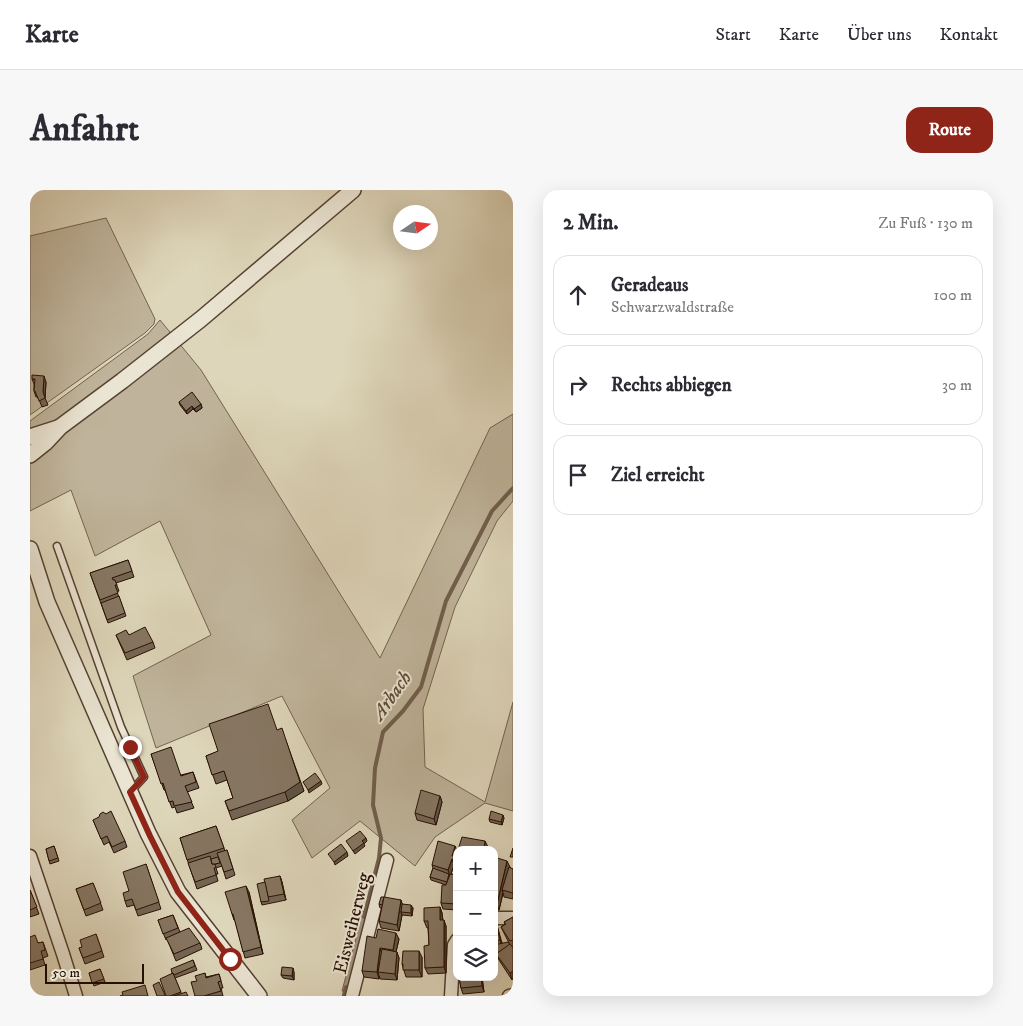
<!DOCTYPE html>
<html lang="de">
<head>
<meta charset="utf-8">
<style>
	body { margin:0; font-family:"IM FELL DW Pica",serif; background:#f7f7f7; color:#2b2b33 }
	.controls { position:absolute; right:15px; bottom:15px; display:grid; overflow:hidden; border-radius:10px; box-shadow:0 5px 20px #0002 }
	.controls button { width:45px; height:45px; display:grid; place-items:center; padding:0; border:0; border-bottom:1px solid #e1e1e2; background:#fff; color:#2b2b33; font:25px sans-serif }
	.compass { position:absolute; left:363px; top:15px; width:45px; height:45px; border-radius:50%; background:#fff; box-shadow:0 5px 20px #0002; rotate:77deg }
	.scale { position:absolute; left:15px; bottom:12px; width:99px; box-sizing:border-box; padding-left:5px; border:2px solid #270f03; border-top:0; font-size:14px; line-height:18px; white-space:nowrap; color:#270f03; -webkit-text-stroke:4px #eae4d2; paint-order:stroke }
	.stop { position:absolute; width:15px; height:15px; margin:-11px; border:4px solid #8f2418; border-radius:50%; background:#fff }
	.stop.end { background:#8f2418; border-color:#fff; box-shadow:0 1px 5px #0008 }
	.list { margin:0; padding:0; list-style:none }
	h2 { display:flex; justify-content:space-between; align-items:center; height:65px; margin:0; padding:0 20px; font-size:21px }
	h2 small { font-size:16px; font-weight:400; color:#7c7c81 }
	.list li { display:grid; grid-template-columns:32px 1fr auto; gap:15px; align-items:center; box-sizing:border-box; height:80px; margin:0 10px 10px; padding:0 10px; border:1px solid #e1e1e2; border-radius:15px }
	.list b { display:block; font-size:19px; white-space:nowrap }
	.list p { margin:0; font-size:16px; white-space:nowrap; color:#7c7c81 }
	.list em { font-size:16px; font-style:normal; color:#7c7c81 }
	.icon { flex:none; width:28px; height:28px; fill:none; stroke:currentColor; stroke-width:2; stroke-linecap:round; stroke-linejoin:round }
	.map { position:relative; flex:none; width:483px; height:806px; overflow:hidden; border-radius:15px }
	header { display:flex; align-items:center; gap:30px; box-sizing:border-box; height:70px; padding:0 25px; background:#fff; border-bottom:1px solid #e1e1e2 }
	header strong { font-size:24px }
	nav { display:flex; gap:28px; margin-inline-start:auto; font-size:18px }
	.intro { display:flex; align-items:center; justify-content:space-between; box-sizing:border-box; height:120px; padding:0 30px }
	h1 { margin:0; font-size:35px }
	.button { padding:12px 22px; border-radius:15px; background:#8f2418; color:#fff; font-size:18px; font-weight:700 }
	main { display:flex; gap:30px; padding:0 30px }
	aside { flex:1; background:#fff; border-radius:15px; box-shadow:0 5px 20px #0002 }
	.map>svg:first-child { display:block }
	.green { fill:#bfb49b; stroke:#73624f }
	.water { fill:#a0927c; stroke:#705e4c }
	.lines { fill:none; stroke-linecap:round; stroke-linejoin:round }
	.stream { stroke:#705e4c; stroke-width:4 }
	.service-casing { stroke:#554131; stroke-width:9 }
	.minor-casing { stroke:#554131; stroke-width:15 }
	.tertiary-casing { stroke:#554131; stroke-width:18 }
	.service { stroke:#eae4d2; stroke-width:6 }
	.minor { stroke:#eae4d2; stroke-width:12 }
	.tertiary { stroke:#eae4d2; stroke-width:15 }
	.wall { fill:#736554; stroke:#270f03 }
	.shaded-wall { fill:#5e5345; stroke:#270f03 }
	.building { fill:#867662; stroke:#270f03 }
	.route { stroke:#8f2418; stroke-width:6 }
	.labels { text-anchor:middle; stroke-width:4; stroke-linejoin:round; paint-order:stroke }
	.street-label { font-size:19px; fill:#270f03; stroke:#eae4d2 }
	.water-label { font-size:20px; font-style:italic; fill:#5d4a39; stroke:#eae4d2 }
</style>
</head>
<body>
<header>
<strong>Karte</strong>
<nav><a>Start</a><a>Karte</a><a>Über uns</a><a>Kontakt</a></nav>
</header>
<div class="intro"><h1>Anfahrt</h1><a class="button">Route</a></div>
<main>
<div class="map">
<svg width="483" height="806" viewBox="0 0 483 806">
	<rect width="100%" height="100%" fill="#ded6ba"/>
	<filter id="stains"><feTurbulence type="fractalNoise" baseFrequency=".004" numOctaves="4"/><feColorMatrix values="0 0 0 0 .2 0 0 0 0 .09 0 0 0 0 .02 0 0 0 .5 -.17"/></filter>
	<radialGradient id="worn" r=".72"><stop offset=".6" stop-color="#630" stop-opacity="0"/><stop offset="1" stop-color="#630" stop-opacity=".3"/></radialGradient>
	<g class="green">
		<polygon points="76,28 125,129 124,134 115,143 0,225 0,46"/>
		<polygon points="130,130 171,180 350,468 460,238 483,224 483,311 467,331 425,417 393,519 395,577 455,612 483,512 483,621 455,613 405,647 385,676 330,631 282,668 262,630 300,598 252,506 126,558 103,486 181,445 130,331 65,366 41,300 0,321 0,231 118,144"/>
	</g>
	<polygon class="water" points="333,721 337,723 317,802 312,801"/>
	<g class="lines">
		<g class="stream">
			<polyline points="334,727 349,668 351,648 343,615 345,578 353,542 373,521 391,497 416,411 462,321 483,298"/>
			<polyline points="314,805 316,797"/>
		</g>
		<g class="service-casing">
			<polyline id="service" points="27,356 91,537 114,587 101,601"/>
		</g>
		<g class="minor-casing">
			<g id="minor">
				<polyline points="0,666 33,764 46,806"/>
				<polyline points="464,728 483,728"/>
				<polyline points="322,806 357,670"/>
				<polyline points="421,806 424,755 427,750"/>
				<polyline points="479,806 483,805"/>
			</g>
		</g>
		<g class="tertiary-casing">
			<g id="tertiary">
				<polyline points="0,247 28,238"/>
				<polyline points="0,265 15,253 30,237 92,191 171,129 323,0"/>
				<polyline points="0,359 17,412 118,643 148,702 229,806"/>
			</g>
		</g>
		<use href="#service" class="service"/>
		<use href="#minor" class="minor"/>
		<use href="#tertiary" class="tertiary"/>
	</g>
	<g class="wall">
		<polygon points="2,189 16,192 15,208 18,215 12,217 8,207 6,207 4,201 4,194"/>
		<polygon points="149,212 171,214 172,218 166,222 163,219 157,224 150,215"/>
		<polygon points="98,370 104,387 86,393 89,401 87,402 96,426 78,433 60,383"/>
		<polygon points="86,445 99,445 123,452 125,458 97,470"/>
		<polygon points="247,540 274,601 258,611 202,630 195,611 203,608 197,590 186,594 176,566"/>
		<polygon points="121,564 151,585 163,582 169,598 157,602 164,618 147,623 145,617 142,618 135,600 134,600"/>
		<polygon points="410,606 412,612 406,635 387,630 385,623"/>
		<polygon points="474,628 472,635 460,632 459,629"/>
		<polygon points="63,630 95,651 97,657 84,663 79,652 74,655"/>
		<polygon points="186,636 195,661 197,660 205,685 196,689 192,676 186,678 188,684 186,684 188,691 167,699 150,648"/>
		<polygon points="24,656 29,671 20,674 16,659"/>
		<polygon points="425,656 426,676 424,675 421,684 427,685 427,720 413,719 411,713 416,695 401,690 400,687 403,678 402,675"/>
		<polygon points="464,667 480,677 480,678 483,679 483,709 474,707 473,703 469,720 464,719"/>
		<polygon points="116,674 131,719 108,726 104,715 97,717 95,711 99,701"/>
		<polygon points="250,686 252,692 256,710 232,715 231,712 235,692"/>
		<polygon points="63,693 73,720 56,726 46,699"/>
		<polygon points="0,700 9,724 0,727"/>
		<polygon points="219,702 233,764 215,768 205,730 204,730 202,724"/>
		<polygon points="371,710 372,714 383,718 382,726 372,725 369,741 351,738 349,731 352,718 350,718 349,714"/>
		<polygon points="410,717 412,723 413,730 416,736 416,783 398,784 395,778 399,755 398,738 397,738 394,731"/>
		<polygon points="143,725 150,742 170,753 172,759 146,771 137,749 136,750 128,730"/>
		<polygon points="483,727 483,789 482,790 469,770 464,759 464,729 467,735 472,753 480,755 471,737 475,734 474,732"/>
		<polygon points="66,744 74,767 55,774 49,758 52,757"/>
		<polygon points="0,747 8,753 13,752 18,766 13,768 15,775 0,780"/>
		<polygon points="346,748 369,749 366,762 369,768 367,790 350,789 349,786 349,789 334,787 332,781"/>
		<polygon points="392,767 392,787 376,787 372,774"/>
		<polygon points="163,770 167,780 145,788 151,803 158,806 136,806 142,783"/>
		<polygon points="70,779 75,792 64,796 59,783"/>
		<polygon points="264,782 264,790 253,788 251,785"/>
		<polygon points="175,783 176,787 189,784 193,798 191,798 193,806 165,806 167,791"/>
		<polygon points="429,787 452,787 454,802 433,804 431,798"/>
	</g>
	<g class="shaded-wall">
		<polygon points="14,186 16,192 15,208 13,202"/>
		<polygon points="171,214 172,218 166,222 164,219"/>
		<polygon points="162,216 163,219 157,224 156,221"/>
		<polygon points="255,548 274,601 258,611 255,602"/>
		<polygon points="291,591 292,594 279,603 278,600"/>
		<polygon points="410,606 412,612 406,635 404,629"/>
		<polygon points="473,625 474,628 472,635 471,632"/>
		<polygon points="336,648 337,651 334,654 335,656 325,664 323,661 332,651"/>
		<polygon points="455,651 458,657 457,660 454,660"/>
		<polygon points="425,656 427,660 426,668 427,672 426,676 422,666"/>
		<polygon points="317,662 318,666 305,675 304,672"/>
		<polygon points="422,669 424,675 420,687 418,680"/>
		<polygon points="477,671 480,677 474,701 472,700 473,703 469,720 467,714"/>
		<polygon points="250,686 252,692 256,710 254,704"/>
		<polygon points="216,696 219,702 233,764 231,757"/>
		<polygon points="371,710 373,717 371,722 372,725 369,741 367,735"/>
		<polygon points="381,715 383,718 382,726 381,723"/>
		<polygon points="410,717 412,723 413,737 410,730"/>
		<polygon points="465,729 467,735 472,756 470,750"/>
		<polygon points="414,730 416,736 416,783 414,777"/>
		<polygon points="366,743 369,749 365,766 363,760"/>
		<polygon points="350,758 352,764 348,782 349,786 349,789 347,782"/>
		<polygon points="389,761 392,767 392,787 389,780"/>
		<polygon points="367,762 369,768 367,790 365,784"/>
		<polygon points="263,778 264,782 264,790 262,786"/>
		<polygon points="483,781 483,789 482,790 480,783"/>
		<polygon points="451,787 452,787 454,802 452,796"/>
	</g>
	<g class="building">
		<polygon points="2,185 14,186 13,202 15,208 9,211 5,201 4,201 5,189 2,189"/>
		<polygon points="162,202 171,214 164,219 162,216 156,221 149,212"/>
		<polygon points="98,370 102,381 82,388 83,390 85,390 87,395 85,395 88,403 70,410 60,383"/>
		<polygon points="89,406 95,423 77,430 71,413"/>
		<polygon points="115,437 123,452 95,463 86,445 96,440 99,445"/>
		<polygon points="238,514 247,540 252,538 270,592 255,602 199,621 195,611 203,608 194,581 182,585 176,566 188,561 179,534"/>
		<polygon points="141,557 151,586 163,582 166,592 155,596 162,612 144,616 143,611 139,612 133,593 131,594 121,564"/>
		<polygon points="285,583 291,591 278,600 273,592"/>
		<polygon points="391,600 410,606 404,629 385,623"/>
		<polygon points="81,621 95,651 82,657 77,646 71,649 63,630 69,627 70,624 73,622 76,624"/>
		<polygon points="461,621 473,625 471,632 459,629"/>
		<polygon points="186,636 194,658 157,670 150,648"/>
		<polygon points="330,641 336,648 332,651 334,653 323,661 316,651"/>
		<polygon points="432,647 455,651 454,660 428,660"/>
		<polygon points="408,651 425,656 422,666 425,666 424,669 422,669 418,680 402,675"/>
		<polygon points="311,654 317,662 304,672 298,664"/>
		<polygon points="24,656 28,668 19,671 16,659"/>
		<polygon points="483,658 483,667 480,667"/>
		<polygon points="197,660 203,679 194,682 187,663"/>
		<polygon points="180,666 182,674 185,674 186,677 184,678 186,685 165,692 158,673"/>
		<polygon points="188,667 190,673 185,674 182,674 181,669"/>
		<polygon points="464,667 477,671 467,714 464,713"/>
		<polygon points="116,674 129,712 106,720 102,709 95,711 93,703 99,701 93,682"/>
		<polygon points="479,677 483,679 483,703 472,700"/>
		<polygon points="403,678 419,684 417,692 400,687"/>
		<polygon points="420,684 427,685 427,714 411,713 412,695 416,695"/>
		<polygon points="250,686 254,704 238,707 234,689"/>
		<polygon points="235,692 239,711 231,712 227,694"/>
		<polygon points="63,693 71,713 54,720 46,699"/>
		<polygon points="216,696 231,757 213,762 203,724 202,724 195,702"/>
		<polygon points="0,700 7,717 0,720"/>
		<polygon points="351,707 354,707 352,715 349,714"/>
		<polygon points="354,707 371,710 367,735 349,731"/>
		<polygon points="372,714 381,715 381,723 371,722"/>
		<polygon points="410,717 410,730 414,730 414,777 395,778 394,756 399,755 398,731 394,731 394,718"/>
		<polygon points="143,725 148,738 133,744 128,730"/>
		<polygon points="483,727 483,750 480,751 471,737 476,734 474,732"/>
		<polygon points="464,729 465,729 470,750 464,751"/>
		<polygon points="159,738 170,753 144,764 136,748"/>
		<polygon points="348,739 366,743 363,760 350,758 347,782 332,781 337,746 346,748"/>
		<polygon points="66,744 72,761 53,768 49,758 52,757 50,750"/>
		<polygon points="5,745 8,753 13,752 15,760 11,761 13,769 0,773 0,747"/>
		<polygon points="478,752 480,755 466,764 468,767 464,758 464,755"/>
		<polygon points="480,754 483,758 483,781 480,783 466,764"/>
		<polygon points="352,759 367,762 365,784 348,782"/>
		<polygon points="373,761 389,761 389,780 373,780 373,774 372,774"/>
		<polygon points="163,770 165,776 144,785 143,783 142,783 141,779"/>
		<polygon points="252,777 263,778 262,786 251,785"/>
		<polygon points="70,779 74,789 62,793 59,783"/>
		<polygon points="143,783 151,802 140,806 136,806 130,789"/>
		<polygon points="175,783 176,788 189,784 191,791 188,792 191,801 174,806 165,806 161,792 167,791 165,786"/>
		<polygon points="429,787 451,787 452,796 431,798"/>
		<polygon points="129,792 135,805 133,806 127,806 123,795"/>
		<polygon points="115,795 118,806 90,806 93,805 92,802"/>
		<polygon points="156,802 158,806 144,806"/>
	</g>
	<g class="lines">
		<polyline class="route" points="100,557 114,587 100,602 120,646 148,702 200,769"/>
	</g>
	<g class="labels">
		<g class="street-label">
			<text transform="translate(321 733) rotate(-76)" y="7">Eisweiherweg</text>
		</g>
		<g class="water-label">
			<text transform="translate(361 505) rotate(-55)" y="7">Arbach</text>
		</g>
	</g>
	<rect width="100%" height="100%" filter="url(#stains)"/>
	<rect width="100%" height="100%" fill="url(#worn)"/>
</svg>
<div class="controls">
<button>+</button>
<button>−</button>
<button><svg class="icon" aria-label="layers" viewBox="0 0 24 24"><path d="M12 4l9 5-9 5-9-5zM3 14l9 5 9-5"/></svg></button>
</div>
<svg class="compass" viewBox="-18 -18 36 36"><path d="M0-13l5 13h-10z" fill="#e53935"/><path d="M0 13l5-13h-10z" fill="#7c7c81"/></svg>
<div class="scale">50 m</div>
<div class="stop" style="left:200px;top:769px"></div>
<div class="stop end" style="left:100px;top:557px"></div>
</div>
<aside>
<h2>2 Min.<small>Zu Fuß · 130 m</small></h2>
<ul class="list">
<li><svg class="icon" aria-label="ahead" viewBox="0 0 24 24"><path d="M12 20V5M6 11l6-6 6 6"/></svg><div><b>Geradeaus</b><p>Schwarzwaldstraße</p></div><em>100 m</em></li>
<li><svg class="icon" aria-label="right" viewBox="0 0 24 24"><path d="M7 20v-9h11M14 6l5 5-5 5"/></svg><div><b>Rechts abbiegen</b></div><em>30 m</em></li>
<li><svg class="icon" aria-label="arrive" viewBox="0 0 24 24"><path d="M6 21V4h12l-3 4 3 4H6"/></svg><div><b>Ziel erreicht</b></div></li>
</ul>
</aside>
</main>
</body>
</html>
